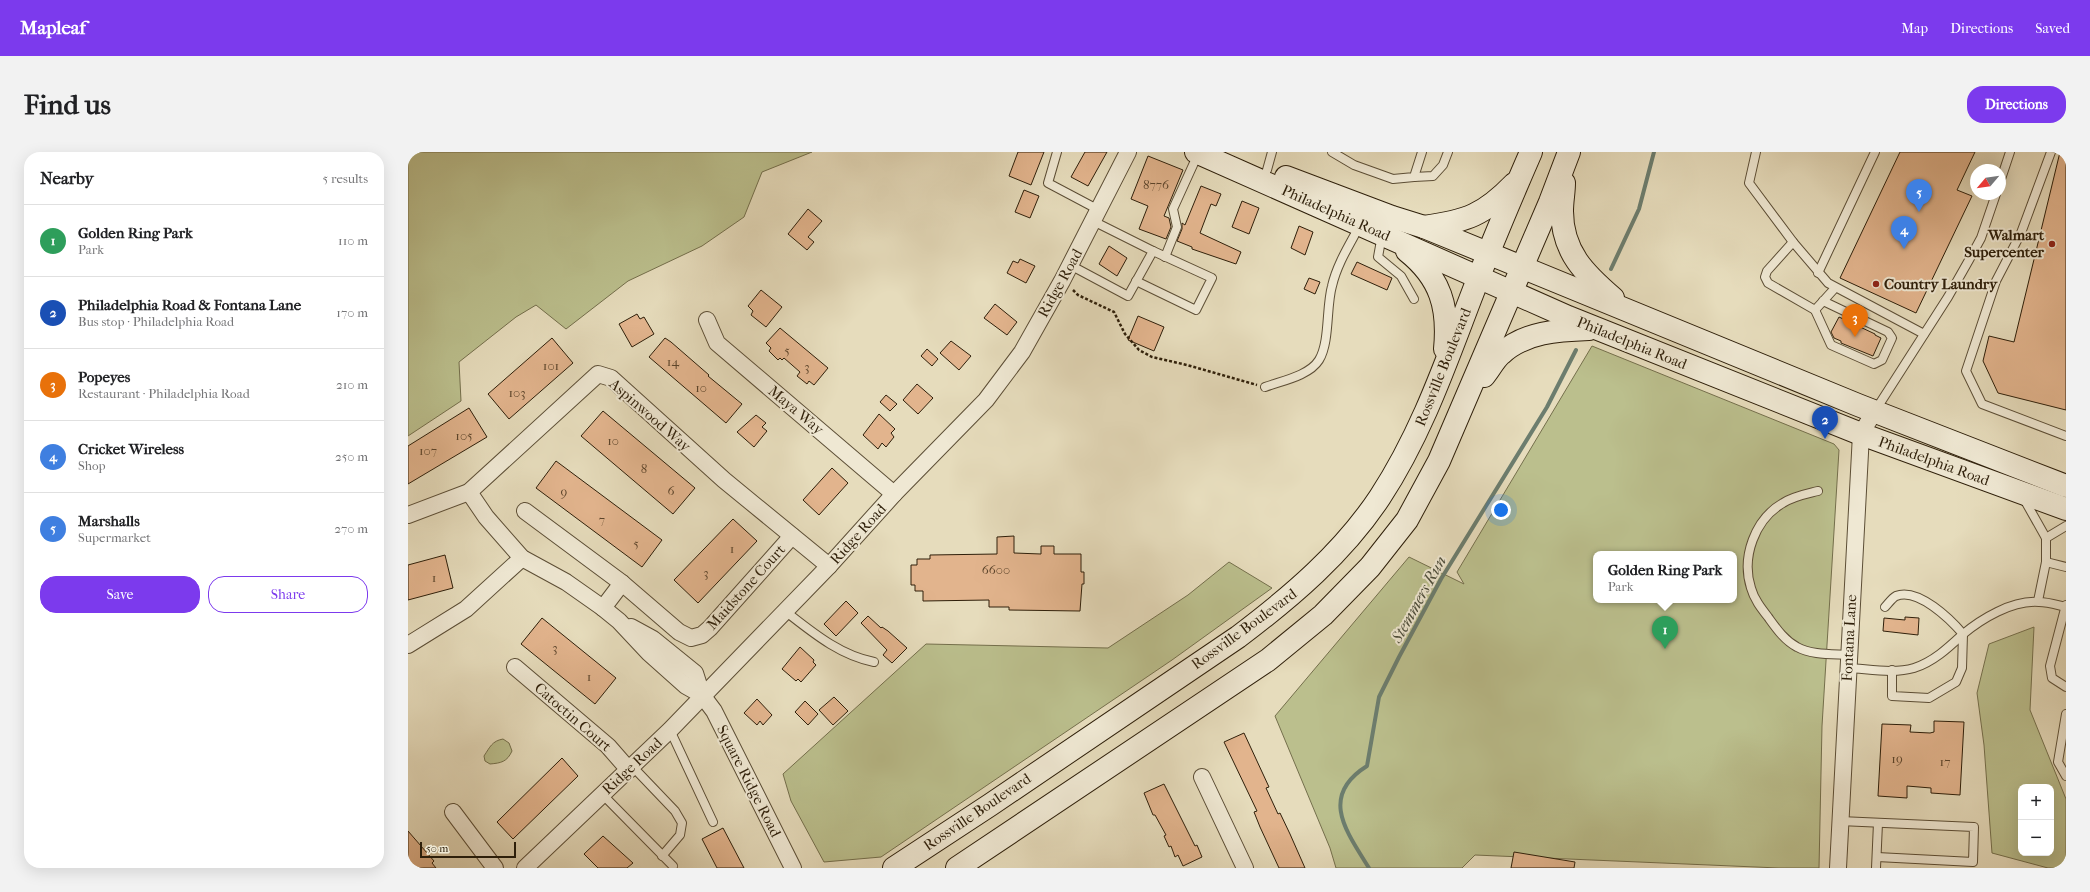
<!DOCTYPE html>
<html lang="en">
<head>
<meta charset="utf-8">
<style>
	body { margin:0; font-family:"IM FELL French Canon",serif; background:#f2f2f2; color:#202124 }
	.controls { position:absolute; right:12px; bottom:12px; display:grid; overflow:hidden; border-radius:8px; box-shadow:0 4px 16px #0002 }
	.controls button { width:36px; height:36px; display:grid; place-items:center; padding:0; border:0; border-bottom:1px solid #e0e0e0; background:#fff; color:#202124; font:20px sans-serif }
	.compass { position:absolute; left:1562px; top:12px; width:36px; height:36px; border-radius:50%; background:#fff; box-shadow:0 4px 16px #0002; rotate:241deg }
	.scale { position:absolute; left:12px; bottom:10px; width:96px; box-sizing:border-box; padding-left:4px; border:2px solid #2e1f0a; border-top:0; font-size:11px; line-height:14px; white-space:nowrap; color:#2e1f0a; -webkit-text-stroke:3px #efe8d3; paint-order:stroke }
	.you { position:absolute; left:1093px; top:358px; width:14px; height:14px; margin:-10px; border:3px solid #fff; border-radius:50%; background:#1a73e8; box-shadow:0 0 0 6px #1a73e833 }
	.badge { display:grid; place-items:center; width:26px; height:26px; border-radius:50%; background:#7c3aed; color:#fff; font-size:13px; font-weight:700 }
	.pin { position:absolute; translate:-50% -33px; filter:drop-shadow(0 1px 2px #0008) }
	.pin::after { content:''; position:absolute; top:21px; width:14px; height:12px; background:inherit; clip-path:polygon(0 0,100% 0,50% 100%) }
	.popup { position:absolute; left:1185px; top:399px; width:144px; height:52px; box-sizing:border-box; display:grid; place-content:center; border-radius:8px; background:#fff; filter:drop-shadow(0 1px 3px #0005); font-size:13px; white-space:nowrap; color:#757577 }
	.popup b { font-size:15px; color:#202124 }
	.popup::after { content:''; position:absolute; left:50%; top:100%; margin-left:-8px; border:8px solid transparent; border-top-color:#fff }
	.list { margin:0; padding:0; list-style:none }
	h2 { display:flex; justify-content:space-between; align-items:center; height:52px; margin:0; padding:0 16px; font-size:17px }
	h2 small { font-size:13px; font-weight:400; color:#757577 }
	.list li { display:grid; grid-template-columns:26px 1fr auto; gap:12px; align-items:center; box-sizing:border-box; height:72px; padding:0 16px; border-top:1px solid #e0e0e0 }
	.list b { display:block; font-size:15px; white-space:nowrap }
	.list p { margin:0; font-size:13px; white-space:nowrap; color:#757577 }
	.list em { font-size:13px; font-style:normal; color:#757577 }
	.actions { display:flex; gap:8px; padding:12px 16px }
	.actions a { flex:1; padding:9px 0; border:1px solid #7c3aed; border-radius:16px; text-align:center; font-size:14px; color:#7c3aed }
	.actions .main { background:#7c3aed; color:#fff }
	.map { position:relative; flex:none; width:1658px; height:716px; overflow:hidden; border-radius:16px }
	header { display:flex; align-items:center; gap:24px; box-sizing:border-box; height:56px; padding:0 20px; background:#7c3aed; color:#fff }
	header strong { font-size:19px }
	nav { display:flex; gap:22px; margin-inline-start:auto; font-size:14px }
	.intro { display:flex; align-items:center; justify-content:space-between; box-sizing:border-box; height:96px; padding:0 24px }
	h1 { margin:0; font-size:28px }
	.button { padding:10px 18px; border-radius:16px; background:#7c3aed; color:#fff; font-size:14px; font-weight:700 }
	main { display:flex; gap:24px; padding:0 24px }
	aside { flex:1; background:#fff; border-radius:16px; box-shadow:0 4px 16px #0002 }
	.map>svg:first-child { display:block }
	.green { fill:#bbbf8d; stroke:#746f4c; fill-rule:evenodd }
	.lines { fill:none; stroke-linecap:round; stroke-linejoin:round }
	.stream { stroke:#6c7d6e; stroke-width:4 }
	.building { fill:#e2b48d; stroke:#2e1f0a }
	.lane-casing { stroke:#5c4e36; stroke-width:10 }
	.street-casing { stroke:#5c4e36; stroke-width:18 }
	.secondary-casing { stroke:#2e1f0a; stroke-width:24 }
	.path { stroke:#2e1f0a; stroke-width:2.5; stroke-dasharray:3 2; stroke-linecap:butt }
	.lane { stroke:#efe8d3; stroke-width:8 }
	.street { stroke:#efe8d3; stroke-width:16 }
	.secondary { stroke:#efe8d3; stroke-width:22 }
	.poi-dot { fill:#8f2418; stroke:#efe8d3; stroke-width:1.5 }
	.labels { text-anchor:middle; stroke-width:4; stroke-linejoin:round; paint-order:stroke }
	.number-label { font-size:13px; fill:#5b442b }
	.street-label { font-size:15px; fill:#2e1f0a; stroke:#efe8d3 }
	.poi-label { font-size:15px; font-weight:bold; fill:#2e1f0a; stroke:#efe8d3; text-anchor:end }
	.water-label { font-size:16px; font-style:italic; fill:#4d4e3c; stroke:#efe8d3 }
</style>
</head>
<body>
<header>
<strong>Mapleaf</strong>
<nav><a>Map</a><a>Directions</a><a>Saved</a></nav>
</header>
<div class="intro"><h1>Find us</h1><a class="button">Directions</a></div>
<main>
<aside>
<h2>Nearby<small>5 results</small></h2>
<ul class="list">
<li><span class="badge" style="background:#2e9e5b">1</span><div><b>Golden Ring Park</b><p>Park</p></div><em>110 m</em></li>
<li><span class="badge" style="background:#1a4fb4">2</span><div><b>Philadelphia Road &amp; Fontana Lane</b><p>Bus stop · Philadelphia Road</p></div><em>170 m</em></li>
<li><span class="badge" style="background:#e8710a">3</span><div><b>Popeyes</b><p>Restaurant · Philadelphia Road</p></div><em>210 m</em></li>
<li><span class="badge" style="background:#3f7fe0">4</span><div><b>Cricket Wireless</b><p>Shop</p></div><em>250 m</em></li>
<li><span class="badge" style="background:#3f7fe0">5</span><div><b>Marshalls</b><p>Supermarket</p></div><em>270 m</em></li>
</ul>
<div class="actions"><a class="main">Save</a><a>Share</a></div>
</aside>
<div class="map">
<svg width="1658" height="716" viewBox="0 0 1658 716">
	<rect width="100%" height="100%" fill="#e6dcbc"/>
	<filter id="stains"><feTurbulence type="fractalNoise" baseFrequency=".005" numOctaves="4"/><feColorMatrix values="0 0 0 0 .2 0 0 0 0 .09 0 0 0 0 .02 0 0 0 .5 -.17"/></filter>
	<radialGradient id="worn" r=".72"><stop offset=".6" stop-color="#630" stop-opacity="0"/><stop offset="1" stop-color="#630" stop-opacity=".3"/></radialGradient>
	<g class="green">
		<polygon points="0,0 404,0 354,20 336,65 294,94 220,129 158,177 128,153 108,165 51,210 53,249 0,284"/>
		<path d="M1184 194 1426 292 1431 298 1414 574 1411 716H1371L1067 703 1054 716H928L922 696 867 564 1001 405 1056 432 1049 420ZM1188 402H1326V448H1188Z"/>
		<polygon points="821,410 864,436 764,508 473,705 416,710 383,649 375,622 518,492 700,496 780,443"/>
		<path d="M1626 475 1622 558 1658 647V716H1640L1584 701 1576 593 1569 541 1581 492ZM1613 635H1643V701H1613Z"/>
		<path d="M95 587 101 591 104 599C99 610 93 611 82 612L77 609 76 604C82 595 84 589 95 587Z"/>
	</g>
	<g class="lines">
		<g class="stream">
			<polyline points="1203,117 1231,57 1246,0"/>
			<path d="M961 716C938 679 911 644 959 614L971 545 991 505 1033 427 1139 255 1168 198"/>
		</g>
	</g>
	<g class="building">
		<polygon points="610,0 636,0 623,33 601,24"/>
		<polygon points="677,0 699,0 680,34 663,25"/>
		<polygon points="1492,0 1567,0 1549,38 1564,44 1508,161 1432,126"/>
		<polygon points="1652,0 1658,0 1658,258 1590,241 1575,209 1581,184 1606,190"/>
		<polygon points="740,4 775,18 756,64 761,66 763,75 758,87 731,77 740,54 723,47"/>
		<polygon points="793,34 813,42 808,54 803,52 792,81 833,100 828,112 784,97 784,95 769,89 774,77 774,71 777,73"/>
		<polygon points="616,38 631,44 622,66 607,60"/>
		<polygon points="834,49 851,56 841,82 824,75"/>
		<polygon points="400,57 414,69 400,85 406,90 399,98 380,82"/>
		<polygon points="891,74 905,80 897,103 883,96"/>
		<polygon points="701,94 719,106 709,124 691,112"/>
		<polygon points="612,107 627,114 618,131 599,121 605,109 610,111"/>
		<polygon points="949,110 984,126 979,138 943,122"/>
		<polygon points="901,126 912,130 907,142 896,137"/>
		<polygon points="353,138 374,155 358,175 343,163 345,159 340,154"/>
		<polygon points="587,152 609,170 599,183 576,166"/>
		<polygon points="229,162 232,167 236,165 246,182 224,195 211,172"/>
		<polygon points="730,164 756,175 746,199 720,188"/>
		<polygon points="1431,165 1467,182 1467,183 1473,186 1465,204 1433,191 1433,189 1426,186 1423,180"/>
		<polygon points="372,176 420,216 406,233 401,229 399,232 389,224 392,220 376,206 374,208 372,206 370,208 361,199 363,196 358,191"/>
		<polygon points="144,186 165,211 101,267 80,242"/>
		<polygon points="257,186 263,190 301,223 300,224 334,252 318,271 241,205"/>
		<polygon points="543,189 563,204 551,218 532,201"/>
		<polygon points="519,197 530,207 524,214 513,204"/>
		<polygon points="509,232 525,246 510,262 495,248"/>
		<polygon points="478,243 489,252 482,259 472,250"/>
		<polygon points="61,256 79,285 0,332 0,294"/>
		<polygon points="195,259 287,336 265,362 173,284"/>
		<polygon points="471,262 487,277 483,281 486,285 478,295 474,291 470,297 455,283"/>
		<polygon points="348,263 358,271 354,275 359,279 346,295 329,280"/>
		<polygon points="148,309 254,388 234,415 128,336"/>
		<polygon points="424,316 440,331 411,363 395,348"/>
		<polygon points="325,367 349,389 290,451 266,428"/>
		<polygon points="606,384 606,401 633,402 633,394 646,394 646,402 673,402 673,420 676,420 676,432 674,432 672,459 601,458 601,455 581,455 581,448 515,449 515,439 507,439 507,433 503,433 503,413 509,413 509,407 522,407 522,403 589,402 589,385"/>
		<polygon points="37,403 45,436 0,448 0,413"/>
		<polygon points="438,449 450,461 428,484 416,472"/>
		<polygon points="460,464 473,476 474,475 480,479 499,496 484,511 475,503 479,498 453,471"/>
		<polygon points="1497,465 1511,466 1510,483 1475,479 1476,466 1497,468"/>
		<polygon points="134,466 208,526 187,552 113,492"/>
		<polygon points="392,495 406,508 405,510 408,513 393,530 390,527 388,529 374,517"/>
		<polygon points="426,545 440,559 425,573 411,558"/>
		<polygon points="349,547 364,563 355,573 352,569 349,573 336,561"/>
		<polygon points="397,549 410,562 400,573 387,560"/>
		<polygon points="1526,569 1556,570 1552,643 1523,641 1523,636 1499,634 1499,646 1470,644 1474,572 1503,573 1502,580 1522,581 1526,580"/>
		<polygon points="836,581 861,635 858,636 870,662 872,661 882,682 897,716 871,716 852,675 846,660 849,659 816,590"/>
		<polygon points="154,606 170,624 105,687 89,670"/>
		<polygon points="756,632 787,694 789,693 794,705 775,714 770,703 767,705 763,694 761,695 756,684 758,683 747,663 745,663 736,641"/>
		<polygon points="315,676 336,716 309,716 294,687"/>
		<polygon points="0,679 26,709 24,711 28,716 6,716 0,708"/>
		<polygon points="195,684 225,711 219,716 190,716 176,702"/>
		<polygon points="1106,700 1167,710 1166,716 1103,716"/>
	</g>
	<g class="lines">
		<g class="lane-casing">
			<g id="lane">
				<polyline points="649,0 640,31 691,58"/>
				<polyline points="924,0 946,13 985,27 1006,25 1014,0"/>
				<polyline points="1348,0 1341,31 1385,90 1420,131 1516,182"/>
				<polyline points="1643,0 1613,81 1588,129 1558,219 1574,252 1658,284"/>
				<polyline points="859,18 864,0"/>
				<polyline points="1006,25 1025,24 1035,13 1040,0"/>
				<polyline points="1592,30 1602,0"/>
				<polyline points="974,83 970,105 993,124 1006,147"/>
				<polyline points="1385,90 1359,119 1357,125 1360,131 1407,158 1427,136"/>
				<polyline points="757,105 769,75 765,57 790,2"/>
				<polyline points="662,113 720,144 745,99 685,69"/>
				<polyline points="1410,121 1467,0"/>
				<polyline points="728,129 788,158 804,126 745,99"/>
				<polyline points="1407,158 1423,193 1466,212 1474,208 1484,186 1480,180 1415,149"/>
				<path d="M857 235C873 229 901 224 911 208 922 190 918 155 924 134 929 112 942 92 952 73"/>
				<polyline points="1467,259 1540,145 1561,108 1573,86 1588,42"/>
				<path d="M1410 339C1398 342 1386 344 1375 351 1347 367 1333 405 1343 436 1346 447 1353 456 1360 465 1368 476 1376 488 1389 495 1403 503 1424 502 1440 503"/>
				<polyline points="1616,347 1638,386 1638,410 1630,449"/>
				<polyline points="1638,386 1658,374"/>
				<polyline points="1638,410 1658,415"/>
				<polyline points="1658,453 1642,514 1644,526 1658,535"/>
				<path d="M1477 455C1480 452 1484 446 1488 444 1510 435 1543 468 1555 482L1554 516 1548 530 1521 546 1484 544V518"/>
				<path d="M377 459C404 480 431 503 466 510"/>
				<path d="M1440 516C1461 517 1486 522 1506 516 1525 510 1540 496 1554 483 1573 467 1604 448 1631 450 1640 450 1649 453 1658 455"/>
				<polyline points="1658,562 1650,610 1658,624"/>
				<polyline points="262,578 305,670"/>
				<polyline points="224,614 267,659 274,671 272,683 254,704"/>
				<polyline points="194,642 265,714"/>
				<polyline points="1432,669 1566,675 1565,710 1469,705"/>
				<polyline points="1468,716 1470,671"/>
			</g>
		</g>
		<g class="street-casing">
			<g id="street">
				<polyline points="299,168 309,191 486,342"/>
				<polyline points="61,340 78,365 114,406 158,430 195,456 211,469 241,501 278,534 294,543"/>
				<polyline points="117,359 214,431 271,480 283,486 294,483 302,476 384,384"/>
				<polyline points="0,363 61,340 190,222 203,226 316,328 421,414"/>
				<polyline points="195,456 214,431"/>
				<polyline points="223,475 245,487 287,521 294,543 306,559 385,716"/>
				<polyline points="0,493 58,457 114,406"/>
				<polyline points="107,515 200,594 221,618"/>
				<polyline points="794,625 837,716"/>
				<polyline points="45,660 87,716"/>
				<polyline points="117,716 262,578 421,414 486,342 578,248 614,200 654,129 720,0"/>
				<polyline points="1430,716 1453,282 1466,260"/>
			</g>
		</g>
		<g class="secondary-casing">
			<g id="secondary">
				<polyline points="788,0 1160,165 1453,282 1658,357"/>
				<polyline points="878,25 984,65 1016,75 1450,253 1658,334"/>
				<path d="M1156 31C1156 40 1154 49 1154 59 1154 100 1177 122 1205 146"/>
				<path d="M1016 75C1059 69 1076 63 1106 32"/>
				<path d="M999 99C1033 126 1041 156 1037 197"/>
				<path d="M1076 224C1082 217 1086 208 1093 202 1116 180 1151 178 1181 177"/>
				<path d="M486 716 582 653 830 485C883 445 935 401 972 345 1014 281 1038 210 1065 140 1083 93 1103 46 1123 0"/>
				<polyline points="549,716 860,508 915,463 962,415 999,368 1031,309 1142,50 1161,0"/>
			</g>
		</g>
		<polyline class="path" points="665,138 670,143 706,160 717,182 731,198 744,205 779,213 849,233"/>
		<use href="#lane" class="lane"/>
		<use href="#street" class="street"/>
		<use href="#secondary" class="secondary"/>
	</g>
	<g class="poi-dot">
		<circle cx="1644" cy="92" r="4"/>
		<circle cx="1468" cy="132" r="4"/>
	</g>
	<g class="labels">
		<g class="number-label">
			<text x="748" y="37">8776</text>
			<text x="379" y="203">5</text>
			<text x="265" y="214">14</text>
			<text x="143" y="218">101</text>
			<text x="399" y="219">3</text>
			<text x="293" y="240">10</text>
			<text x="109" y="245">103</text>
			<text x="56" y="288">105</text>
			<text x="205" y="293">10</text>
			<text x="20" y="303">107</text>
			<text x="236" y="321">8</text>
			<text x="263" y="343">6</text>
			<text x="156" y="344">9</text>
			<text x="194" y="372">7</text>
			<text x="228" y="396">5</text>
			<text x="324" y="401">1</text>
			<text x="588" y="422">6600</text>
			<text x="298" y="425">3</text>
			<text x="26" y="430">1</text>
			<text x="147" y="500">3</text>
			<text x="181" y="529">1</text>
			<text x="1489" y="611">19</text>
			<text x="1537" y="614">17</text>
		</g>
		<g class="street-label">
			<text transform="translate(928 61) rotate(24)" y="5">Philadelphia Road</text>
			<text transform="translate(652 131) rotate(-61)" y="5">Ridge Road</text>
			<text transform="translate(1224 191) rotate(22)" y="5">Philadelphia Road</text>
			<text transform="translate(1035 215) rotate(-68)" y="5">Rossville Boulevard</text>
			<text transform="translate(388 258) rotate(40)" y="5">Maya Way</text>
			<text transform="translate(242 263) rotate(41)" y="5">Aspinwood Way</text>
			<text transform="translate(1526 309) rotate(20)" y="5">Philadelphia Road</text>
			<text transform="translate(450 382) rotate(-48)" y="5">Ridge Road</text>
			<text transform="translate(338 435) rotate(-48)" y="5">Maidstone Court</text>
			<text transform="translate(836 477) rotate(-36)" y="5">Rossville Boulevard</text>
			<text transform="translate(1441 486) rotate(-87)" y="5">Fontana Lane</text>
			<text transform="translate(165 565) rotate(41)" y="5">Catoctin Court</text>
			<text transform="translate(224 614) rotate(-43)" y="5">Ridge Road</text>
			<text transform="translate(341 629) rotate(63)" y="5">Square Ridge Road</text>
			<text transform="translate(569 660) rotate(-34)" y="5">Rossville Boulevard</text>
		</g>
		<g class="poi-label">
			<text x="1636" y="88">Walmart<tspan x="1636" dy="17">Supercenter</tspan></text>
			<text x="1476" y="137" text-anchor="start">Country Laundry</text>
		</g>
		<g class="water-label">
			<text transform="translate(1010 447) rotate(-61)" y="6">Stemmers Run</text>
		</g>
	</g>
	<rect width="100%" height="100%" filter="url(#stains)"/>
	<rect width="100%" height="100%" fill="url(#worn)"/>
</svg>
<div class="controls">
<button>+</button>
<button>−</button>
</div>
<svg class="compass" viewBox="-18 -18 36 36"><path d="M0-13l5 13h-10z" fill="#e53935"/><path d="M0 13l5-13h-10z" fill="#757577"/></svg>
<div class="scale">50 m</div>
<div class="you"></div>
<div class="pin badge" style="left:1257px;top:497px;background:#2e9e5b">1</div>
<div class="popup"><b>Golden Ring Park</b>Park</div>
<div class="pin badge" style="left:1417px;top:287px;background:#1a4fb4">2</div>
<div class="pin badge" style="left:1447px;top:185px;background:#e8710a">3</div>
<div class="pin badge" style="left:1496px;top:97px;background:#3f7fe0">4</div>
<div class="pin badge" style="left:1511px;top:60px;background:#3f7fe0">5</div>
</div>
</main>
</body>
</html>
